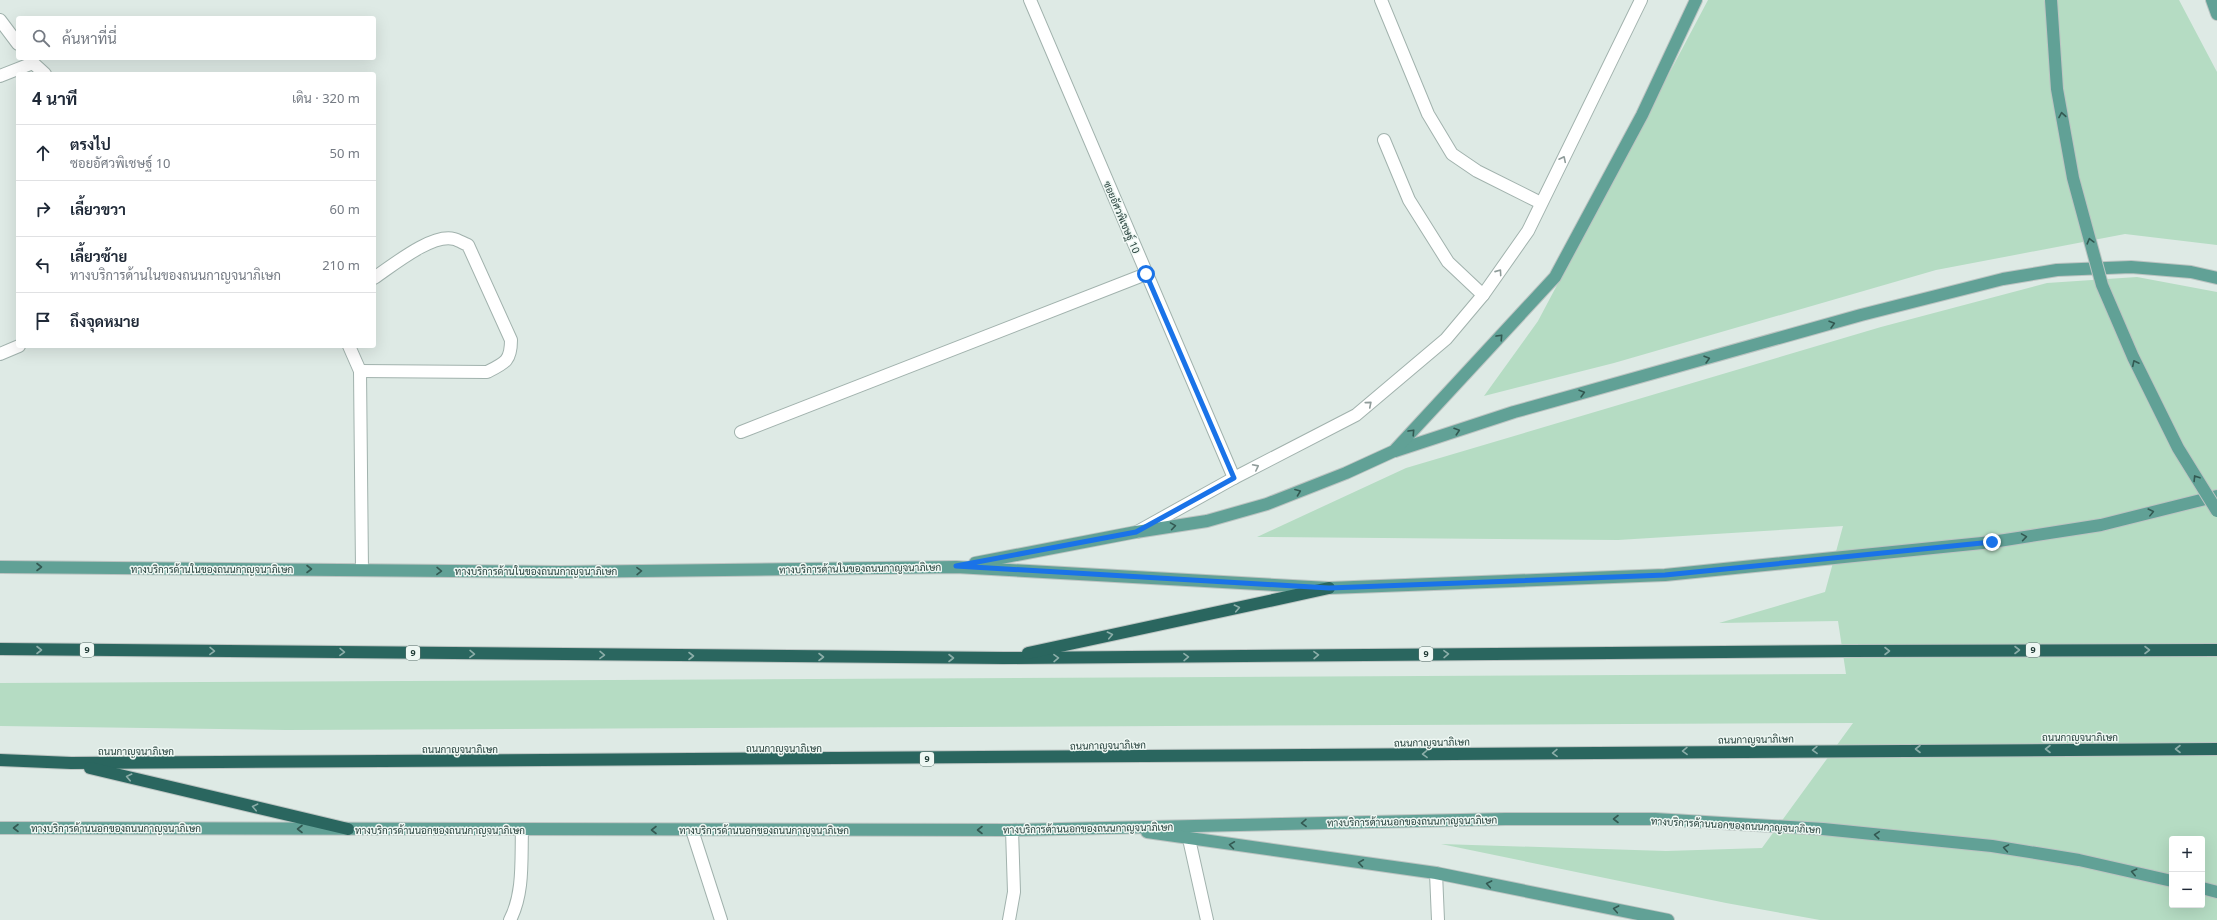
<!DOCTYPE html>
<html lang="th">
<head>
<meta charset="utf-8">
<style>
	body { margin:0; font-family:"Noto Sans",Sarabun,sans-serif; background:#f2f2f3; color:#1f2937 }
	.controls { position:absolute; right:12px; bottom:12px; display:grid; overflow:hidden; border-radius:4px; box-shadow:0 4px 16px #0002 }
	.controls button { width:36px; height:36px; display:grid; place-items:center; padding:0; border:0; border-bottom:1px solid #e0e1e3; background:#fff; color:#1f2937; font:20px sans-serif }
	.stop { position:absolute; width:12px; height:12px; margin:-9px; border:3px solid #1a73e8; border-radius:50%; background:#fff }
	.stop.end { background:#1a73e8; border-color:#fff; box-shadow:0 1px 4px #0008 }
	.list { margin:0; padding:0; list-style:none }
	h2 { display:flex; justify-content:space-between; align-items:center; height:52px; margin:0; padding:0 16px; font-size:17px }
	h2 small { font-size:13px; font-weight:400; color:#747a83 }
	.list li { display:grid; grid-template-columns:26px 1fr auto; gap:12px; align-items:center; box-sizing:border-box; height:56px; padding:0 16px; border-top:1px solid #e0e1e3 }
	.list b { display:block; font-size:15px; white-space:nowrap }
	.list p { margin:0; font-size:13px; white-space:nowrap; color:#747a83 }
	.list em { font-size:13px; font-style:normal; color:#747a83 }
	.icon { flex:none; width:22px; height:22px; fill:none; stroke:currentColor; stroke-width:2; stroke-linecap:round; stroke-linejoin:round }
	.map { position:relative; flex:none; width:2217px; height:920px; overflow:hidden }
	.search { position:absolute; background:#fff; box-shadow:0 4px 16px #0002; left:16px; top:16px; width:360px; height:44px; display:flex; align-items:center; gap:10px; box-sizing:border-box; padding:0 14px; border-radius:4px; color:#747a83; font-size:15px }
	.panel { position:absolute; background:#fff; box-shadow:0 4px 16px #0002; left:16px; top:72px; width:360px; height:276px; border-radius:4px }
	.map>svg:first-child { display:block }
	.green { fill:#b5dcc3; fill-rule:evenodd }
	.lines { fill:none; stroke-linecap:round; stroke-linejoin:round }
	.minor-casing { stroke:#a1b2ad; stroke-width:14 }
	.major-casing { stroke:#bcc4c2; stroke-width:14 }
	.highway-casing { stroke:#bcc4c2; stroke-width:14 }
	.minor { stroke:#fff; stroke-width:12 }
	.major { stroke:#61a196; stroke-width:12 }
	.highway { stroke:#2a665f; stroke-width:12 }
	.major-bridge-casing { stroke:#bcc4c2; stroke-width:14; stroke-linecap:butt }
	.major-bridge { stroke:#61a196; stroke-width:12 }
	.oneway { stroke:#335952 }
	.oneway2 { stroke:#8f9c9a }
	.oneway3 { stroke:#8caea9 }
	.route { stroke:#1a73e8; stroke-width:5 }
	.labels { text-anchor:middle; stroke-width:3; stroke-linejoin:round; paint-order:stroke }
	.shield { fill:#eef7f3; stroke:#5d736e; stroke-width:1 }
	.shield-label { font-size:9px; font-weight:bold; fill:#1f3a35 }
	.street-label { font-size:10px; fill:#1f3a35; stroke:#eef7f3 }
</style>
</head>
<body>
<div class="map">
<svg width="2217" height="920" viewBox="0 0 2217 920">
	<rect width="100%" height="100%" fill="#deeae5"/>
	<g class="green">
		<polygon points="1708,0 2179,0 2217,72 2217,245 2125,234 1936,270 1614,363 1484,396 1538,321"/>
		<path d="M2137 277 2217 292V920H1820L1726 903 1441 844 1666 851 1762 848 1853 723 286 730 0 726V683L1846 674 1838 621 1719 623 1825 592 1843 526 1618 540 1257 537 1406 468 1881 327 2047 283ZM2172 839H2202V905H2172Z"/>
	</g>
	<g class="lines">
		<g class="minor-casing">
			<g id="minor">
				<polyline points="1030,0 1234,478"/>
				<polyline points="1381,0 1428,114 1452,154 1477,171 1541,203"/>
				<polyline points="0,20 18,44"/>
				<polyline points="0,76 33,63 45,74"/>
				<polyline points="1384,140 1409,200 1448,262 1483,295"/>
				<polyline points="349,346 360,371 362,570"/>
				<polyline points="0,354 19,346"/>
				<path d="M360 371 487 372C505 363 511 361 511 340L468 245C463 243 458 240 454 239 432 233 392 266 374 278"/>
				<polyline points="741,432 1146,274"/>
				<polyline points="1137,532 1234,478 1356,415 1446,339 1483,295 1528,231 1641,0"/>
				<polyline points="692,830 721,920"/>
				<polyline points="1189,839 1207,920"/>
				<polyline points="1436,873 1438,920"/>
				<path d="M510 920C524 893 521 860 522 830"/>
				<polyline points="1009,920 1014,892 1012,830"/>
			</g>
		</g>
		<g class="major-casing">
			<g id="major">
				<polyline points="2212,0 2217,14"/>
				<polyline points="1395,451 1514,412 1861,315 2003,279 2057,270 2131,267 2191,272 2217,278"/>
				<polyline points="975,563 1136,532 1207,521 1267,504 1346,473 1394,451 1555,277 1642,115 1696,0"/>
				<polyline points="0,567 560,572 956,567 1329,588 1665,575 1992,542 2101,525 2217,496"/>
				<polyline points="0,828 1012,830 1505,819 1655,819 1823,829 1992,846 2079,860 2172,881"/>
				<polyline points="1147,832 1436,873 1668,920"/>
				<polyline points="2202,888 2217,892"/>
			</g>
		</g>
		<g class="highway-casing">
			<g id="highway">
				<polyline points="0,649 1003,658 1848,651 2217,650"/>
				<polyline points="1028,653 1329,588"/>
				<polyline points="0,760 71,763 2217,749"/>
				<polyline points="90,768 348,829"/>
			</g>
		</g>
		<use href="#minor" class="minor"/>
		<use href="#major" class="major"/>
		<use href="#highway" class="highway"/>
		<g class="major-bridge-casing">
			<polyline id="major-bridge" points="2051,0 2057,89 2073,178 2102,285 2133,357 2178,448 2217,511"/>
		</g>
		<use href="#major-bridge" class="major-bridge"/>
	</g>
	<defs><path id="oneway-chevron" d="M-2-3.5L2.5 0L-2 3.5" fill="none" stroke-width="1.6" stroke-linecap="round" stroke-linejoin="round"/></defs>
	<g class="oneway">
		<use href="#oneway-chevron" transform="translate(2062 115) rotate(-100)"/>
		<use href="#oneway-chevron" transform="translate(2090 241) rotate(-105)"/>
		<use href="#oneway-chevron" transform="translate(1832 324) rotate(-16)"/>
		<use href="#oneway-chevron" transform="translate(1500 337) rotate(-47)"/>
		<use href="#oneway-chevron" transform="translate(1707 359) rotate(-16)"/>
		<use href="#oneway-chevron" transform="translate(2135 363) rotate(-116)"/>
		<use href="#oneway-chevron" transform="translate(1582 393) rotate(-16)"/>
		<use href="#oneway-chevron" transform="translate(1457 431) rotate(-18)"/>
		<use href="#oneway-chevron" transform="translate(1412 432) rotate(-47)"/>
		<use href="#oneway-chevron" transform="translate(2196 478) rotate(-122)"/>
		<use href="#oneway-chevron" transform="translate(1298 492) rotate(-21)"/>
		<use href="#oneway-chevron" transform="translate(2151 512) rotate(-14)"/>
		<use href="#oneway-chevron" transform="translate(1173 526) rotate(-9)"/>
		<use href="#oneway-chevron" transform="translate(2024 537) rotate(-9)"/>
		<use href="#oneway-chevron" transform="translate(39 567)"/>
		<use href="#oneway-chevron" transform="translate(309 569)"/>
		<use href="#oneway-chevron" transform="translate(439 571) rotate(1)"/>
		<use href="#oneway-chevron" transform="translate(639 571) rotate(-1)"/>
		<use href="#oneway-chevron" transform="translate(1616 819) rotate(-180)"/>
		<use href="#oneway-chevron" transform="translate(1304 823) rotate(179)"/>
		<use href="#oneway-chevron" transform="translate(16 828) rotate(-180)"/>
		<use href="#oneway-chevron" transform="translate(300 829) rotate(-180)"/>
		<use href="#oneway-chevron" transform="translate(654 830) rotate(180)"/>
		<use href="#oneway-chevron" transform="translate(980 830) rotate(-180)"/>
		<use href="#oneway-chevron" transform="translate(1877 835) rotate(-175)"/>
		<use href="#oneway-chevron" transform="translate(1232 845) rotate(-172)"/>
		<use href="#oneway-chevron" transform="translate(2006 848) rotate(-170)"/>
		<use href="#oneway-chevron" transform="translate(1361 863) rotate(-172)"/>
		<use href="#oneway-chevron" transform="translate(2134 872) rotate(-167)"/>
		<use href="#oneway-chevron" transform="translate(1489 884) rotate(-169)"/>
		<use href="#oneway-chevron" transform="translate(1616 909) rotate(-169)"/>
	</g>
	<g class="oneway2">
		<use href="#oneway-chevron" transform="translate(1563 159) rotate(-64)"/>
		<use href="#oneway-chevron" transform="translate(1499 272) rotate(-55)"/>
		<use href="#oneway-chevron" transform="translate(1369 404) rotate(-40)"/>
		<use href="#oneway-chevron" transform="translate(1256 467) rotate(-27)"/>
	</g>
	<g class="oneway3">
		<use href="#oneway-chevron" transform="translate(1237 608) rotate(-12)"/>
		<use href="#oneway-chevron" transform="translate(1110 635) rotate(-12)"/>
		<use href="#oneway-chevron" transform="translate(39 650)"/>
		<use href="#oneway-chevron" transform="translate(2017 650)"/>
		<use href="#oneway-chevron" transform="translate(2147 650)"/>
		<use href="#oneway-chevron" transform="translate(212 651) rotate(1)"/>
		<use href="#oneway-chevron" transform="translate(1887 651)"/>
		<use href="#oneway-chevron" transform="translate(342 652) rotate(1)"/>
		<use href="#oneway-chevron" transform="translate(472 654) rotate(1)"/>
		<use href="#oneway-chevron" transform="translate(1446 654) rotate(-1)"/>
		<use href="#oneway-chevron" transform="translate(602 655) rotate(1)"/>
		<use href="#oneway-chevron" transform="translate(1316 655) rotate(-1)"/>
		<use href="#oneway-chevron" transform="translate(691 656)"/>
		<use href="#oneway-chevron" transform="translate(821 657)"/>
		<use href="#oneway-chevron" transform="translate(1186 657) rotate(-1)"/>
		<use href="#oneway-chevron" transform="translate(951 658)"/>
		<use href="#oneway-chevron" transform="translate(1056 658) rotate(-1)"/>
		<use href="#oneway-chevron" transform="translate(1918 749) rotate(180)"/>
		<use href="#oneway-chevron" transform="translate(2048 749) rotate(180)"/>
		<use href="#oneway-chevron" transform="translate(2178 749) rotate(180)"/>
		<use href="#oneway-chevron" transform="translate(1815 750) rotate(179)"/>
		<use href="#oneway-chevron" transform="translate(1685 751) rotate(179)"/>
		<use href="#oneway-chevron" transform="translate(1555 753) rotate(179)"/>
		<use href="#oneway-chevron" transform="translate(1425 754) rotate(179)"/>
		<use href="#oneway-chevron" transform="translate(129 777) rotate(-167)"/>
		<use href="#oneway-chevron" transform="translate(255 807) rotate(-167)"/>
	</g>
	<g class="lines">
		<polyline class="route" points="1146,274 1234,478 1136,532 956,566 1329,588 1665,575 1992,542"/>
	</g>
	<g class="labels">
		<g class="shield">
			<rect x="80" y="643" width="14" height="14" rx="3"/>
			<rect x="2026" y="643" width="14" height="14" rx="3"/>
			<rect x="406" y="646" width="14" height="14" rx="3"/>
			<rect x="1419" y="647" width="14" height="14" rx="3"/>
			<rect x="920" y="752" width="14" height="14" rx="3"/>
		</g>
		<g class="shield-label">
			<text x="87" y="653">9</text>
			<text x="2033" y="653">9</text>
			<text x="413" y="656">9</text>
			<text x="1426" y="657">9</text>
			<text x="927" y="762">9</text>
		</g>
		<g class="street-label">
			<text transform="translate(1122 217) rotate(67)" y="4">ซอยอัศวพิเชษฐ์ 10</text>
			<text transform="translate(860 568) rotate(-1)" y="4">ทางบริการด้านในของถนนกาญจนาภิเษก</text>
			<text x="212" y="573">ทางบริการด้านในของถนนกาญจนาภิเษก</text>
			<text x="536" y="575">ทางบริการด้านในของถนนกาญจนาภิเษก</text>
			<text x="2080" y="741">ถนนกาญจนาภิเษก</text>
			<text transform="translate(1756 739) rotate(-1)" y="4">ถนนกาญจนาภิเษก</text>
			<text transform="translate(1432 742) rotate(-1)" y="4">ถนนกาญจนาภิเษก</text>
			<text transform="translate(1108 745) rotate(-1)" y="4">ถนนกาญจนาภิเษก</text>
			<text x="784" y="752">ถนนกาญจนาภิเษก</text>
			<text x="460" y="753">ถนนกาญจนาภิเษก</text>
			<text x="136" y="755">ถนนกาญจนาภิเษก</text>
			<text transform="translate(1412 821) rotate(-1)" y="4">ทางบริการด้านนอกของถนนกาญจนาภิเษก</text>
			<text transform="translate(1736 825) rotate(3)" y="4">ทางบริการด้านนอกของถนนกาญจนาภิเษก</text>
			<text x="116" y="832">ทางบริการด้านนอกของถนนกาญจนาภิเษก</text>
			<text transform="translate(1088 828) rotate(-1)" y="4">ทางบริการด้านนอกของถนนกาญจนาภิเษก</text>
			<text x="440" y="834">ทางบริการด้านนอกของถนนกาญจนาภิเษก</text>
			<text x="764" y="834">ทางบริการด้านนอกของถนนกาญจนาภิเษก</text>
		</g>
	</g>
</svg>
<div class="controls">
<button>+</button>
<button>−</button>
</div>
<div class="stop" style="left:1146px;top:274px"></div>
<div class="stop end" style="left:1992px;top:542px"></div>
<div class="search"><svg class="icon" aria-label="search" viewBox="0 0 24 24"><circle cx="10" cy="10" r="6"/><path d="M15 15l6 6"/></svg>ค้นหาที่นี่</div>
<section class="panel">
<h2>4 นาที<small>เดิน · 320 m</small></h2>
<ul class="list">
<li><svg class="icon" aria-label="ahead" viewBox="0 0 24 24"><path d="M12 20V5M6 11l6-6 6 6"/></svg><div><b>ตรงไป</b><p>ซอยอัศวพิเชษฐ์ 10</p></div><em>50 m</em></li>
<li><svg class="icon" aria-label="right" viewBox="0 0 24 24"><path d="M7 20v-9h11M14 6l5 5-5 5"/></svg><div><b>เลี้ยวขวา</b></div><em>60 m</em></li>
<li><svg class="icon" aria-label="left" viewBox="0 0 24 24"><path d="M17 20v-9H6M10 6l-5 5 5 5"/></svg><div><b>เลี้ยวซ้าย</b><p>ทางบริการด้านในของถนนกาญจนาภิเษก</p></div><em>210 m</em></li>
<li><svg class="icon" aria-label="arrive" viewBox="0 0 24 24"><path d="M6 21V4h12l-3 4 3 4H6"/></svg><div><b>ถึงจุดหมาย</b></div></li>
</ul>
</section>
</div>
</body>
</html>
